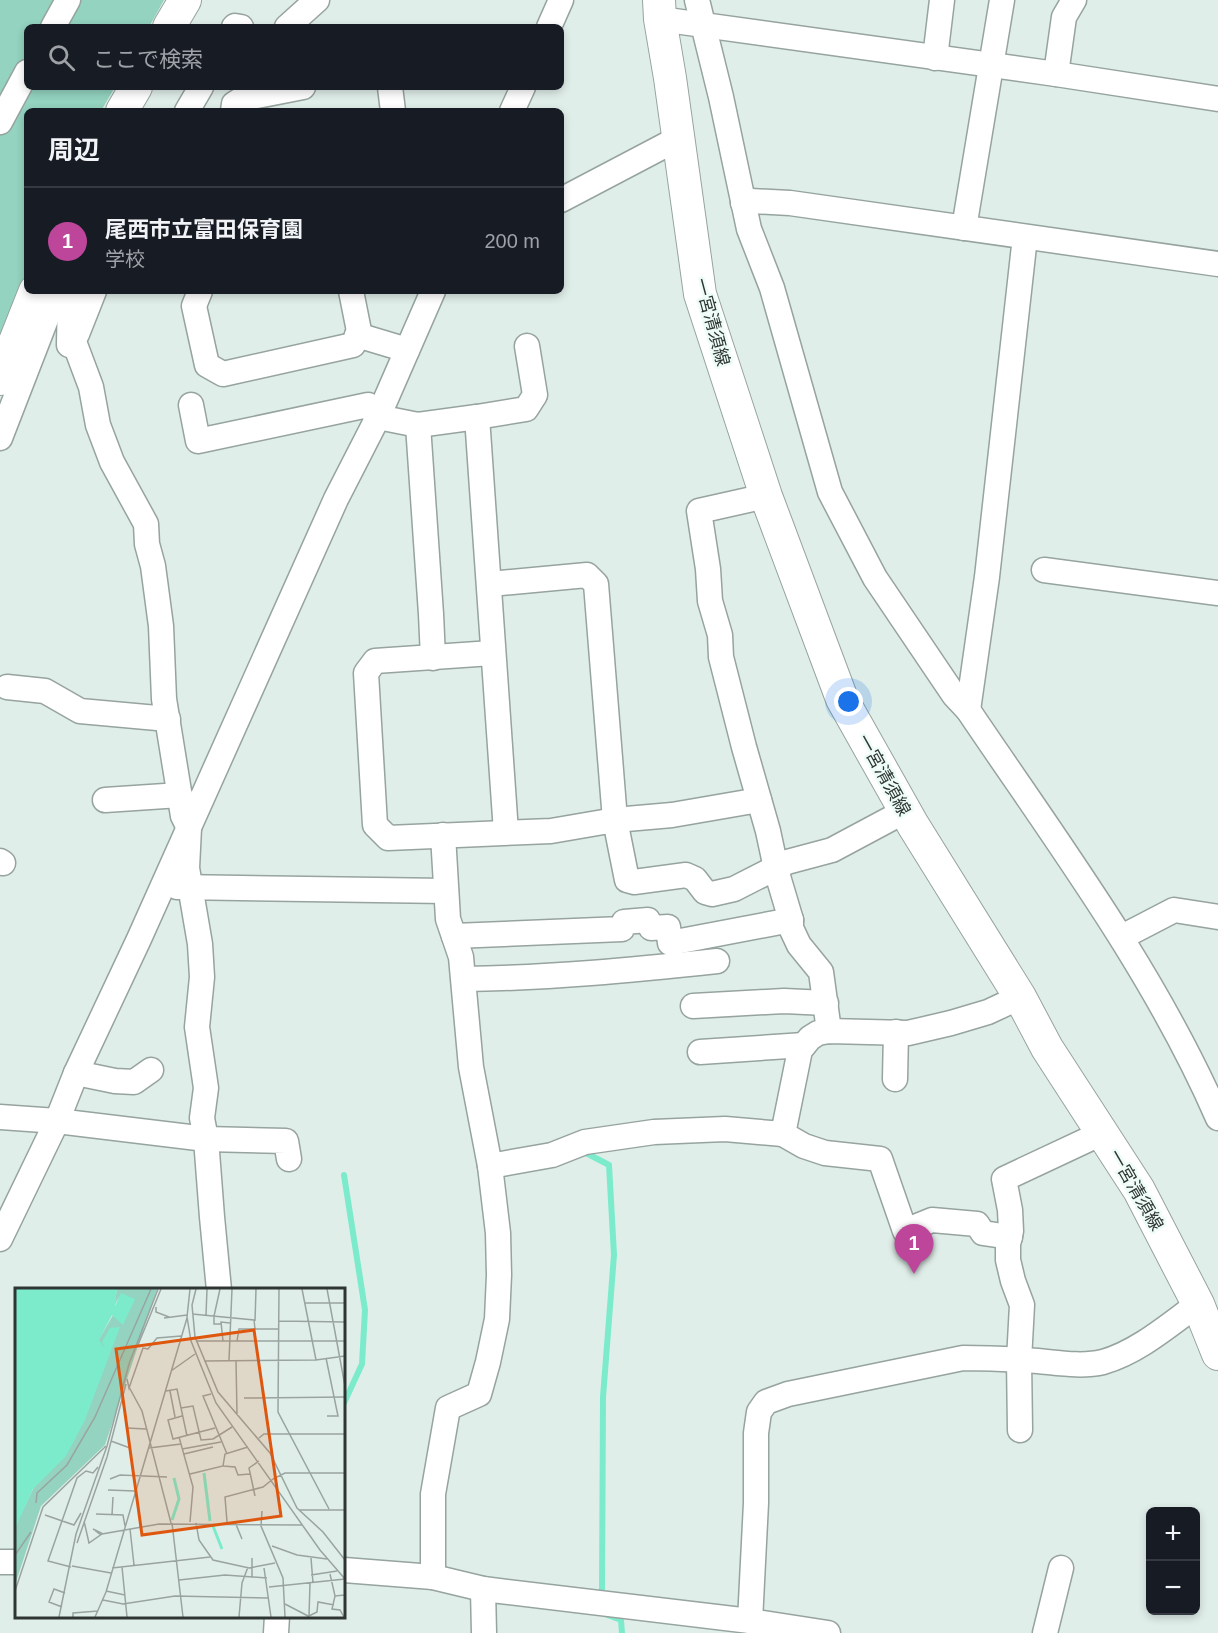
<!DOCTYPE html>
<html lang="ja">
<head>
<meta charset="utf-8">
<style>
	body { margin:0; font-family:Arial,"Noto Sans JP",sans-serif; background:#242831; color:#f1f3f6 }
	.controls { position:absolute; right:18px; bottom:18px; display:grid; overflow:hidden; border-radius:9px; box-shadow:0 3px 9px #0003 }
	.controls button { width:54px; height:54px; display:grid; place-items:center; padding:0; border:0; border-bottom:2px solid #363941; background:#171b24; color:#f1f3f6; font:30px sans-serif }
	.you { position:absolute; left:849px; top:702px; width:21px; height:21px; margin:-15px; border:4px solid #fff; border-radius:50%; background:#1a73e8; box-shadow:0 0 0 9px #1a73e833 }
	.badge { display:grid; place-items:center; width:39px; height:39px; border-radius:50%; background:#bd459a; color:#fff; font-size:20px; font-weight:700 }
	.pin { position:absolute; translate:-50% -50px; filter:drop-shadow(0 2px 3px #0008) }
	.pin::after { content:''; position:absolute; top:32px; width:21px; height:18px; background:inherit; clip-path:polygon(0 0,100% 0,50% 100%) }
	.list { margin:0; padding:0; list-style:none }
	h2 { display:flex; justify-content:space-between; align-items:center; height:78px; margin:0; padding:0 24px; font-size:26px }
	h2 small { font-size:20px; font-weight:400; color:#9ea1a6 }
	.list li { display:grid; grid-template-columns:39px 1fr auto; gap:18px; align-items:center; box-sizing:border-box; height:108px; padding:0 24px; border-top:2px solid #363941 }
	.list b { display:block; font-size:22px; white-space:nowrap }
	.list p { margin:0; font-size:20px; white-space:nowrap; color:#9ea1a6 }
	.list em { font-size:20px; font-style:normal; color:#9ea1a6 }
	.icon { flex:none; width:33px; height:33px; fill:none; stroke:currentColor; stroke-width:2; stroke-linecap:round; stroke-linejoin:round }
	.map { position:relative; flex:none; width:1218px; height:1633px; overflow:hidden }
	.search { position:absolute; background:#171b24; box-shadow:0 3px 9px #0003; left:24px; top:24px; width:540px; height:66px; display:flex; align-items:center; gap:15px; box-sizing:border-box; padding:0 21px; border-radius:9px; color:#9ea1a6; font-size:22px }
	.panel { position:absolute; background:#171b24; box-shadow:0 3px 9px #0003; left:24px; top:108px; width:540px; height:186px; border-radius:9px }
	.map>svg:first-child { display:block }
	.green { fill:#93d3bf }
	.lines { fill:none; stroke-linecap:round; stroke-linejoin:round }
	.stream { stroke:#7cebcc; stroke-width:6 }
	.minor-casing { stroke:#96a39f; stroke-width:27 }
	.major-casing { stroke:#96a39f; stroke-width:34 }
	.minor { stroke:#fff; stroke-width:24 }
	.major { stroke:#fff; stroke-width:32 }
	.labels { text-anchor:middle; stroke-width:5; stroke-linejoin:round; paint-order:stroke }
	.street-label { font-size:18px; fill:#2f3533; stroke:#edfcf7 }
	.inset-river { fill:none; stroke:#7cebcc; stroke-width:3 }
	.inset-road { fill:none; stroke:#99a4a0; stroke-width:1.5 }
	.view { fill:#df570e; fill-opacity:0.15; stroke:#df570e; stroke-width:3 }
	.inset-edge { fill:none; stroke:#2f3533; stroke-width:3 }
</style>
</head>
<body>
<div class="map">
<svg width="1218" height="1633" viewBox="0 0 1218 1633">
	<rect width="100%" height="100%" fill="#e0eee9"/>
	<polygon class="green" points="0,0 164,0 149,27 27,27 27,87 115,87 101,111 27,111 27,277 10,325 0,347"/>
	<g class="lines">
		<g class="stream">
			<polyline points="586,1153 609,1165 614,1255 603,1397 602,1592"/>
			<polyline points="344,1403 362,1364 365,1310 344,1175"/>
			<polyline points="605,1614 621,1620 622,1633"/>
		</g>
		<g class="minor-casing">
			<g id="minor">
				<path d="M697 0 721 97 749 229 772 288 830 492 875 578 954 695 968 710C1057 842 1154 971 1218 1118"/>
				<polyline points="660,19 1056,74 1218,99"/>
				<polyline points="53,27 68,0"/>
				<polyline points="234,27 235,26 241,27"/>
				<polyline points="287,27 317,0"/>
				<polyline points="549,27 561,0"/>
				<polyline points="935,58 942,0"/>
				<polyline points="1056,74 1064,17 1074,0"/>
				<polyline points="390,87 393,111"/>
				<polyline points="187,111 201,87"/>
				<polyline points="233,111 234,104 242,99 303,87"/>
				<polyline points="512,111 523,87"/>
				<polyline points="0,122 27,72"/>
				<polyline points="561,200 679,138"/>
				<polyline points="743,203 751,201 790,203 1218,264"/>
				<polyline points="964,228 1002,0"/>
				<polyline points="70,291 69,345 77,334 94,291"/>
				<polyline points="200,291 194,306 207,365 223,374 353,345 359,331 351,291"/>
				<polyline points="357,335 407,350"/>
				<polyline points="73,339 91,387 98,425 112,462 146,524 147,544 153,566 161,626 164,699 183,816 189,828 187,868 200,944 202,977 197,1027 206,1088 202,1118 206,1139 212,1217 219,1290"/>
				<polyline points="191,405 198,441 368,405 378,417 418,425 477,417 506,832"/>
				<polyline points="477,417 526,409 535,395 527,346"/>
				<polyline points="418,425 431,614 433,658"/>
				<polyline points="0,438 57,291"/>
				<polyline points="766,496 699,511 708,569 710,601 720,635 721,657 744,747 768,831 777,873 791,920 791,928 799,945 821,972 829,1031"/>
				<polyline points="1044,570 1218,593"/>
				<polyline points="490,584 587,575 596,584 615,820 627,880 634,882 686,875 695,879 705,892 712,894 734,889 787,862 832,850 905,811"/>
				<polyline points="492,653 375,661 366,673 375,825 388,838 551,831 615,820 672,815 759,800"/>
				<polyline points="7,687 45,691 80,711 168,719"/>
				<polyline points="968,710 987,577 1025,237"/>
				<polyline points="105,800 180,795"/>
				<polyline points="0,861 3,863"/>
				<polyline points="177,887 446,891"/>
				<polyline points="454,936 622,929 624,922 648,920 651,928 668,927 670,943 791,920"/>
				<polyline points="1122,937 1174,910 1218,917"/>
				<path d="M464 979C549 978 633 970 717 961"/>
				<polyline points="693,1006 784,1001 826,1003"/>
				<polyline points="700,1052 804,1045"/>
				<polyline points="76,1073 115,1081 134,1082 151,1070"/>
				<polyline points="895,1079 896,1032"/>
				<polyline points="0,1117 57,1121 206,1139 286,1141 289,1159"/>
				<polyline points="783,1134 804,1146 825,1153 880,1159 905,1231 932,1220 977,1224 983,1233 1010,1237"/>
				<polyline points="490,1166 552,1155 585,1142 654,1132 725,1129 783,1134 800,1050 810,1038 818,1033 829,1031 908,1033 951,1023 988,1012 1020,997"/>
				<polyline points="0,1239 57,1121 76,1073 139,939 336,499 378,417 433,291"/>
				<polyline points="1020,1430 1019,1360 1022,1305 1013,1281 1008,1260 1008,1244 1011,1231 1010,1210 1004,1179 1102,1133"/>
				<polyline points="0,1562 16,1562"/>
				<polyline points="344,1570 433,1577 483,1589 750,1621 828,1633"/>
				<polyline points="433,1577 433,1494 448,1408 479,1394 488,1362 497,1319 499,1275 498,1233 490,1166 471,1067 461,957 448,919 443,835"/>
				<polyline points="483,1589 484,1633"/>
				<path d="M750 1621 756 1503V1433L759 1412 766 1402 788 1394 963 1358C988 1358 1013 1359 1038 1361 1059 1363 1082 1367 1103 1362 1138 1352 1169 1325 1198 1304"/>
				<polyline points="276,1633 277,1616"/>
				<polyline points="1045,1633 1061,1568"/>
			</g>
		</g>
		<g class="major-casing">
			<g id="major">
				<polyline points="659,0 660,19 670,78 700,294 766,496 842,699 913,825 1020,997 1047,1048 1139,1190 1198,1304 1218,1354"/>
				<polyline points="169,27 185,0"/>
				<polyline points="122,111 136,87"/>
				<polyline points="0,379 35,291"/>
			</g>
		</g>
		<use href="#minor" class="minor"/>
		<use href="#major" class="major"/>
	</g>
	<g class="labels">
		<g class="street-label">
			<text transform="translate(712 322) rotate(75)" y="6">一宮清須線</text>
			<text transform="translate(884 775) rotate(61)" y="6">一宮清須線</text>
			<text transform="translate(1136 1190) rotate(60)" y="6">一宮清須線</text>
		</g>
	</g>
	<g transform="translate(15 1288)">
		<rect width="330" height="330" fill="#e0eee9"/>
		<path d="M102 1H142L90 157 26 218 0 297V239L85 61 82 55 98 27 104 9 99 18Z" fill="#93d3bf"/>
		<path d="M0 1H102L100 18 106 5 120 11 108 37 97 27 84 52 90 61 87 54 95 40 105 39 70 132 51 168 18 201 0 241Z" fill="#7cebcc"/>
		<path class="inset-river" d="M189 185 195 233M157 232 164 211 159 190M198 238 207 261"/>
		<path class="inset-road" d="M175 1 172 29 176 53 201 115 305 262 330 291M181 1 177 17 180 49 203 104 255 165 282 220 308 244 330 272M205 1 199 28V36H206M264 1 263 124 314 221M287 1 301 72M312 1 330 98M290 15H330M141 19V24L154 29M177 26 239 32 240 41M191 27 192 1M149 30 172 27M240 33 241 1M264 33 330 34M181 53H330M208 53 206 34 215 35M222 53 224 41H263M123 57 146 1M311 70 323 128H312M214 72 217 1M221 72 222 127M189 73 301 72 330 68M156 83 180 66M112 91 114 100 128 60 133 61 142 50 166 48M114 99 127 123 156 235M151 103 162 101 172 148M155 103 160 129M196 106 188 108 212 166M229 110 330 109M166 120 178 118 186 152 198 151 217 139M167 128 153 132 158 151 200 140M112 140 131 141M164 149 178 199 175 234M244 150 249 146H330M96 153 115 160M134 160 166 156M167 161 206 154M169 166 198 159M208 178 220 179 223 187 235 186M175 186 208 178 210 166 233 159M95 191 105 187 152 189M258 191 270 185H330M93 202 120 203M240 208 234 180 244 173M21 215 22 205 52 177 80 129 136 1M284 222H330M247 223 246 238 268 290 270 329M81 226 108 227 110 238M30 227 59 237 66 225M97 227 98 209M69 233 74 255 87 246 144 236 287 237M212 234 210 209 248 199 258 191M220 234 227 251M157 235 168 329M181 235 184 252 198 272 234 280 260 275M115 241 119 277M86 247 78 241 88 246M62 255 92 169 111 96M257 258 282 267 312 271M0 267 16 244M296 270 298 295M57 278 96 285M56 279 33 273 62 190 71 183 78 185 83 179M107 279 112 329M97 280 195 269M249 280 256 329M315 286 320 308 330 307M296 287 322 283M237 290V270M164 292 210 287 252 290M254 299 330 291M0 303 28 219 91 158M91 303 110 307M320 308 317 321 325 322 329 329M88 312 108 316 160 308 254 310M270 316 293 328M47 319 34 314 39 301 50 305M294 328 295 295M44 329 61 246 92 158 114 76 143 1M58 329V325L83 323M80 329 91 304 172 30M224 329 227 295 233 279M292 329 302 324 303 314 319 317"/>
		<path class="view" d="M239 42 266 228 127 247 101 61Z"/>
		<rect width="330" height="330" class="inset-edge"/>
	</g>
</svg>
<div class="controls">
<button>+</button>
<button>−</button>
</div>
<div class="you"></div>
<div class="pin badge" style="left:914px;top:1274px">1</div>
<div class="search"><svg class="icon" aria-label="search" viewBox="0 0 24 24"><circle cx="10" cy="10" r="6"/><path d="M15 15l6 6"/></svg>ここで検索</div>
<section class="panel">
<h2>周辺<small></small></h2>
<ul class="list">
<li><span class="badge">1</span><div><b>尾西市立富田保育園</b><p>学校</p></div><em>200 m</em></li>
</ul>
</section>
</div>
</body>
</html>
